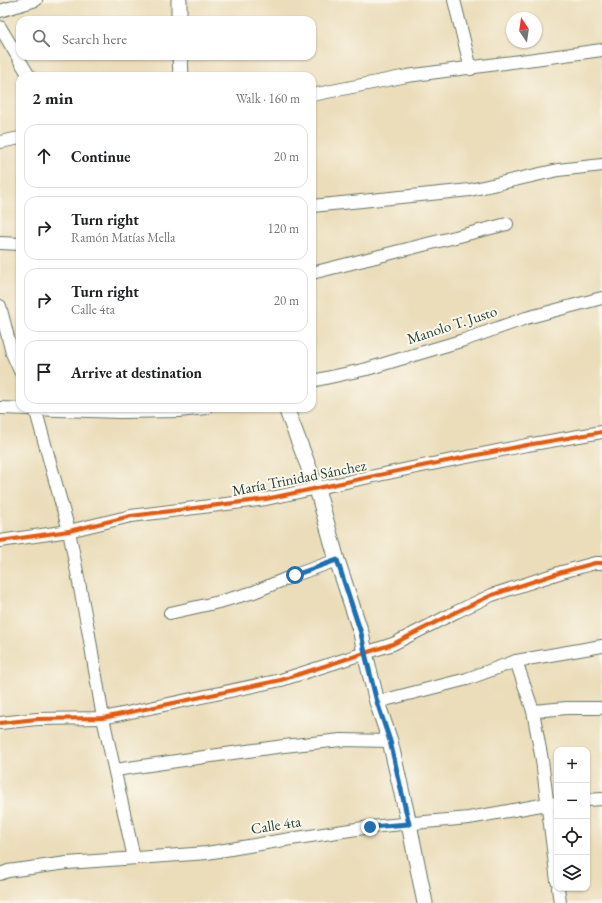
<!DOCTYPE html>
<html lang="en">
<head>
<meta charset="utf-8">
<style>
	body { margin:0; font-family:"EB Garamond",serif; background:#f2f2f2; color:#202124 }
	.controls { position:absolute; right:12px; bottom:12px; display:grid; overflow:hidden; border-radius:8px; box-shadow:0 1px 3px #0004 }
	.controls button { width:36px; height:36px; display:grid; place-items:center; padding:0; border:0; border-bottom:1px solid #e0e0e0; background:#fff; color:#202124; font:20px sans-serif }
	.compass { position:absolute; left:506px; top:12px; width:36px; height:36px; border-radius:50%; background:#fff; box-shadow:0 1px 3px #0004; rotate:347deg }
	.stop { position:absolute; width:12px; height:12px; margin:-9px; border:3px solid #1f6fb2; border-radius:50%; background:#fff }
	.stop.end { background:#1f6fb2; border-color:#fff; box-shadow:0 1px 4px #0008 }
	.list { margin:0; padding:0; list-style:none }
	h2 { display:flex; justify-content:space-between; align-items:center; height:52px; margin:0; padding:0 16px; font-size:17px }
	h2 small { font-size:13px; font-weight:400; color:#757577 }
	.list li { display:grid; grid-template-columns:26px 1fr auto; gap:12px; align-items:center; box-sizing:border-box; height:64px; margin:0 8px 8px; padding:0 8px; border:1px solid #e0e0e0; border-radius:12px }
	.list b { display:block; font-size:15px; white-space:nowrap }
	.list p { margin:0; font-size:13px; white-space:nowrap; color:#757577 }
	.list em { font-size:13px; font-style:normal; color:#757577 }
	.icon { flex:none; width:22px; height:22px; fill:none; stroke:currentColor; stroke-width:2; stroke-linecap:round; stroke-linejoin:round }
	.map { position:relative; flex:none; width:602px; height:903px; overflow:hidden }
	.search { position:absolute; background:#fff; box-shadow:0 1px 3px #0004; left:16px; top:16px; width:300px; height:44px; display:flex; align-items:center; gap:10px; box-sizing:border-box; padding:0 14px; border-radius:12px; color:#757577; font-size:15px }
	.panel { position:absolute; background:#fff; box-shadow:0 1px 3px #0004; left:16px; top:72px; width:300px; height:340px; border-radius:12px }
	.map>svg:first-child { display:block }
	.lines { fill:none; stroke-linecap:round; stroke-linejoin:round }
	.minor-casing { stroke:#667563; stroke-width:14 }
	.tertiary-casing { stroke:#667563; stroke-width:17 }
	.minor { stroke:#fff; stroke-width:12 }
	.tertiary { stroke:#fff; stroke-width:15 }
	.cycleway-casing { stroke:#fbf7ec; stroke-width:6 }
	.cycleway { stroke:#e8590c; stroke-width:4 }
	.route { stroke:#1f6fb2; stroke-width:5 }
	.labels { text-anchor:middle; stroke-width:4; stroke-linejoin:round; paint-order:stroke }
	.street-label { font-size:15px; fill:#1f3d34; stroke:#fbf7ec }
</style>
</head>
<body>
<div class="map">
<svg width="602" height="903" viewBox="0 0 602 903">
	<rect width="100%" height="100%" fill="#fbf7ec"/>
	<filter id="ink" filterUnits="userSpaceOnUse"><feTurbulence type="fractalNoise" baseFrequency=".025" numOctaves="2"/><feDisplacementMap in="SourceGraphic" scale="8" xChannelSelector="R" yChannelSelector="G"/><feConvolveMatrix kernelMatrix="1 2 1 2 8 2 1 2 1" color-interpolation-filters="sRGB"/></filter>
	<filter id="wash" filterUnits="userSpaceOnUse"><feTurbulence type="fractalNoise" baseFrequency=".012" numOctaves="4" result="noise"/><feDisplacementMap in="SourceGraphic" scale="16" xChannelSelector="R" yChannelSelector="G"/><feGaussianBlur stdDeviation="0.9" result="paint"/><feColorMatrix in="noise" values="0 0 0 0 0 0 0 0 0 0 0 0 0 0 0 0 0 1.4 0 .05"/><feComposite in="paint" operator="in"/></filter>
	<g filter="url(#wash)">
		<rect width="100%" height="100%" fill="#ebddba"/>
	</g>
	<g filter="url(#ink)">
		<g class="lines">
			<g class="minor-casing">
				<g id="minor">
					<polyline points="454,0 471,69"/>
					<polyline points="0,11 36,0"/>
					<polyline points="0,27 29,76"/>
					<polyline points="312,95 407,76 602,50"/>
					<polyline points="0,142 20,138"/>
					<polyline points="312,206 470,190 558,170 602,165"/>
					<polyline points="0,243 20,244"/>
					<polyline points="312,273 507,224"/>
					<polyline points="0,306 12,353 20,371"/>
					<polyline points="312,381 367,369 464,340 526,318 602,298"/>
					<polyline points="0,408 120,412 179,411 206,408"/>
					<polyline points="35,408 69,531 88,629 103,718 134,858"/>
					<polyline points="0,541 69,531 131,516 266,499 412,468 527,445 602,432"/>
					<polyline points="170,613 219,602 254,592 295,575 337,560"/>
					<polyline points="516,661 533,711 542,760 557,881"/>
					<polyline points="377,702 467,679 516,661 602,646"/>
					<polyline points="533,711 567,708 602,708"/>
					<polyline points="0,723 37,719 103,718 281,680 393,644 456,612 492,595 562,572 595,563 602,563"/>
					<polyline points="115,770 211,756 284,746 341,740 390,741"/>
					<polyline points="587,800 602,799"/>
					<polyline points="0,874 8,871 67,863 207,853 284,840 370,827 469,818 547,804 557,803"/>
					<polyline points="558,888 560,903"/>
				</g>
			</g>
			<g class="tertiary-casing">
				<g id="tertiary">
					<polyline points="179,0 179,20"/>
					<polyline points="180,56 181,76"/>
					<polyline points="286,408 317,489 337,560 361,633 365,653 377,702 390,741 409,824 425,903"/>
				</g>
			</g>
			<use href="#minor" class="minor"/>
			<use href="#tertiary" class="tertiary"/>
			<g class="cycleway-casing">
				<g id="cycleway">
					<polyline points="0,541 69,531 131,516 266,499 412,468 527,445 602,432"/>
					<polyline points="0,723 37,719 103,718 281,680 393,644 456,612 492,595 562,572 595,563 602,563"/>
				</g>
			</g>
			<use href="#cycleway" class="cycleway"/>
		</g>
	</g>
	<g class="lines" filter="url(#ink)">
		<polyline class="route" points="295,575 337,560 361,633 365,653 372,682 377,702 390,741 409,824 370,827"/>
	</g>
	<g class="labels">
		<g class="street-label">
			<text transform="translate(452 325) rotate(-18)" y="5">Manolo T. Justo</text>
			<text transform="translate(299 478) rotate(-11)" y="5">María Trinidad Sánchez</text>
			<text transform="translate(276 825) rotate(-9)" y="5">Calle 4ta</text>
		</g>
	</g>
</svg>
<div class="controls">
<button>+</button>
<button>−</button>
<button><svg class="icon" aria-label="locate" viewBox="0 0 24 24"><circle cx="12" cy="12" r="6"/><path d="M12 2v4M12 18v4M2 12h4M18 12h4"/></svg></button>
<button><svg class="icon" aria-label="layers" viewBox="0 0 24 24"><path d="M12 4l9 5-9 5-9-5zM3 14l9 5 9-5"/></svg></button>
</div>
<svg class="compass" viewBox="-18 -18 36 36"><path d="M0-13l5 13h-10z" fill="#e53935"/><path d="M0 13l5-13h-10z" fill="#757577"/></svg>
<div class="stop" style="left:295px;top:575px"></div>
<div class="stop end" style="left:370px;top:827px"></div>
<div class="search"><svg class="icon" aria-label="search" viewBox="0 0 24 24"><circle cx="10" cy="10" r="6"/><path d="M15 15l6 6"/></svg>Search here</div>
<section class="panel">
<h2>2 min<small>Walk · 160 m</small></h2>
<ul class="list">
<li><svg class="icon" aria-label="ahead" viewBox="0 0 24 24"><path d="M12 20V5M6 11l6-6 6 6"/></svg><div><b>Continue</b></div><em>20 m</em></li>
<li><svg class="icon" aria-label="right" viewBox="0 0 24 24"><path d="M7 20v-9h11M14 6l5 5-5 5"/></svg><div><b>Turn right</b><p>Ramón Matías Mella</p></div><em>120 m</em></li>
<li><svg class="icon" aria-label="right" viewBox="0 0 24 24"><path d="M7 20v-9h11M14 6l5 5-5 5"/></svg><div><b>Turn right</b><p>Calle 4ta</p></div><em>20 m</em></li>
<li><svg class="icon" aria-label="arrive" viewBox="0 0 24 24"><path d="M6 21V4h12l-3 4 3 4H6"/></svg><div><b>Arrive at destination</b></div></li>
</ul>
</section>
</div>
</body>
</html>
